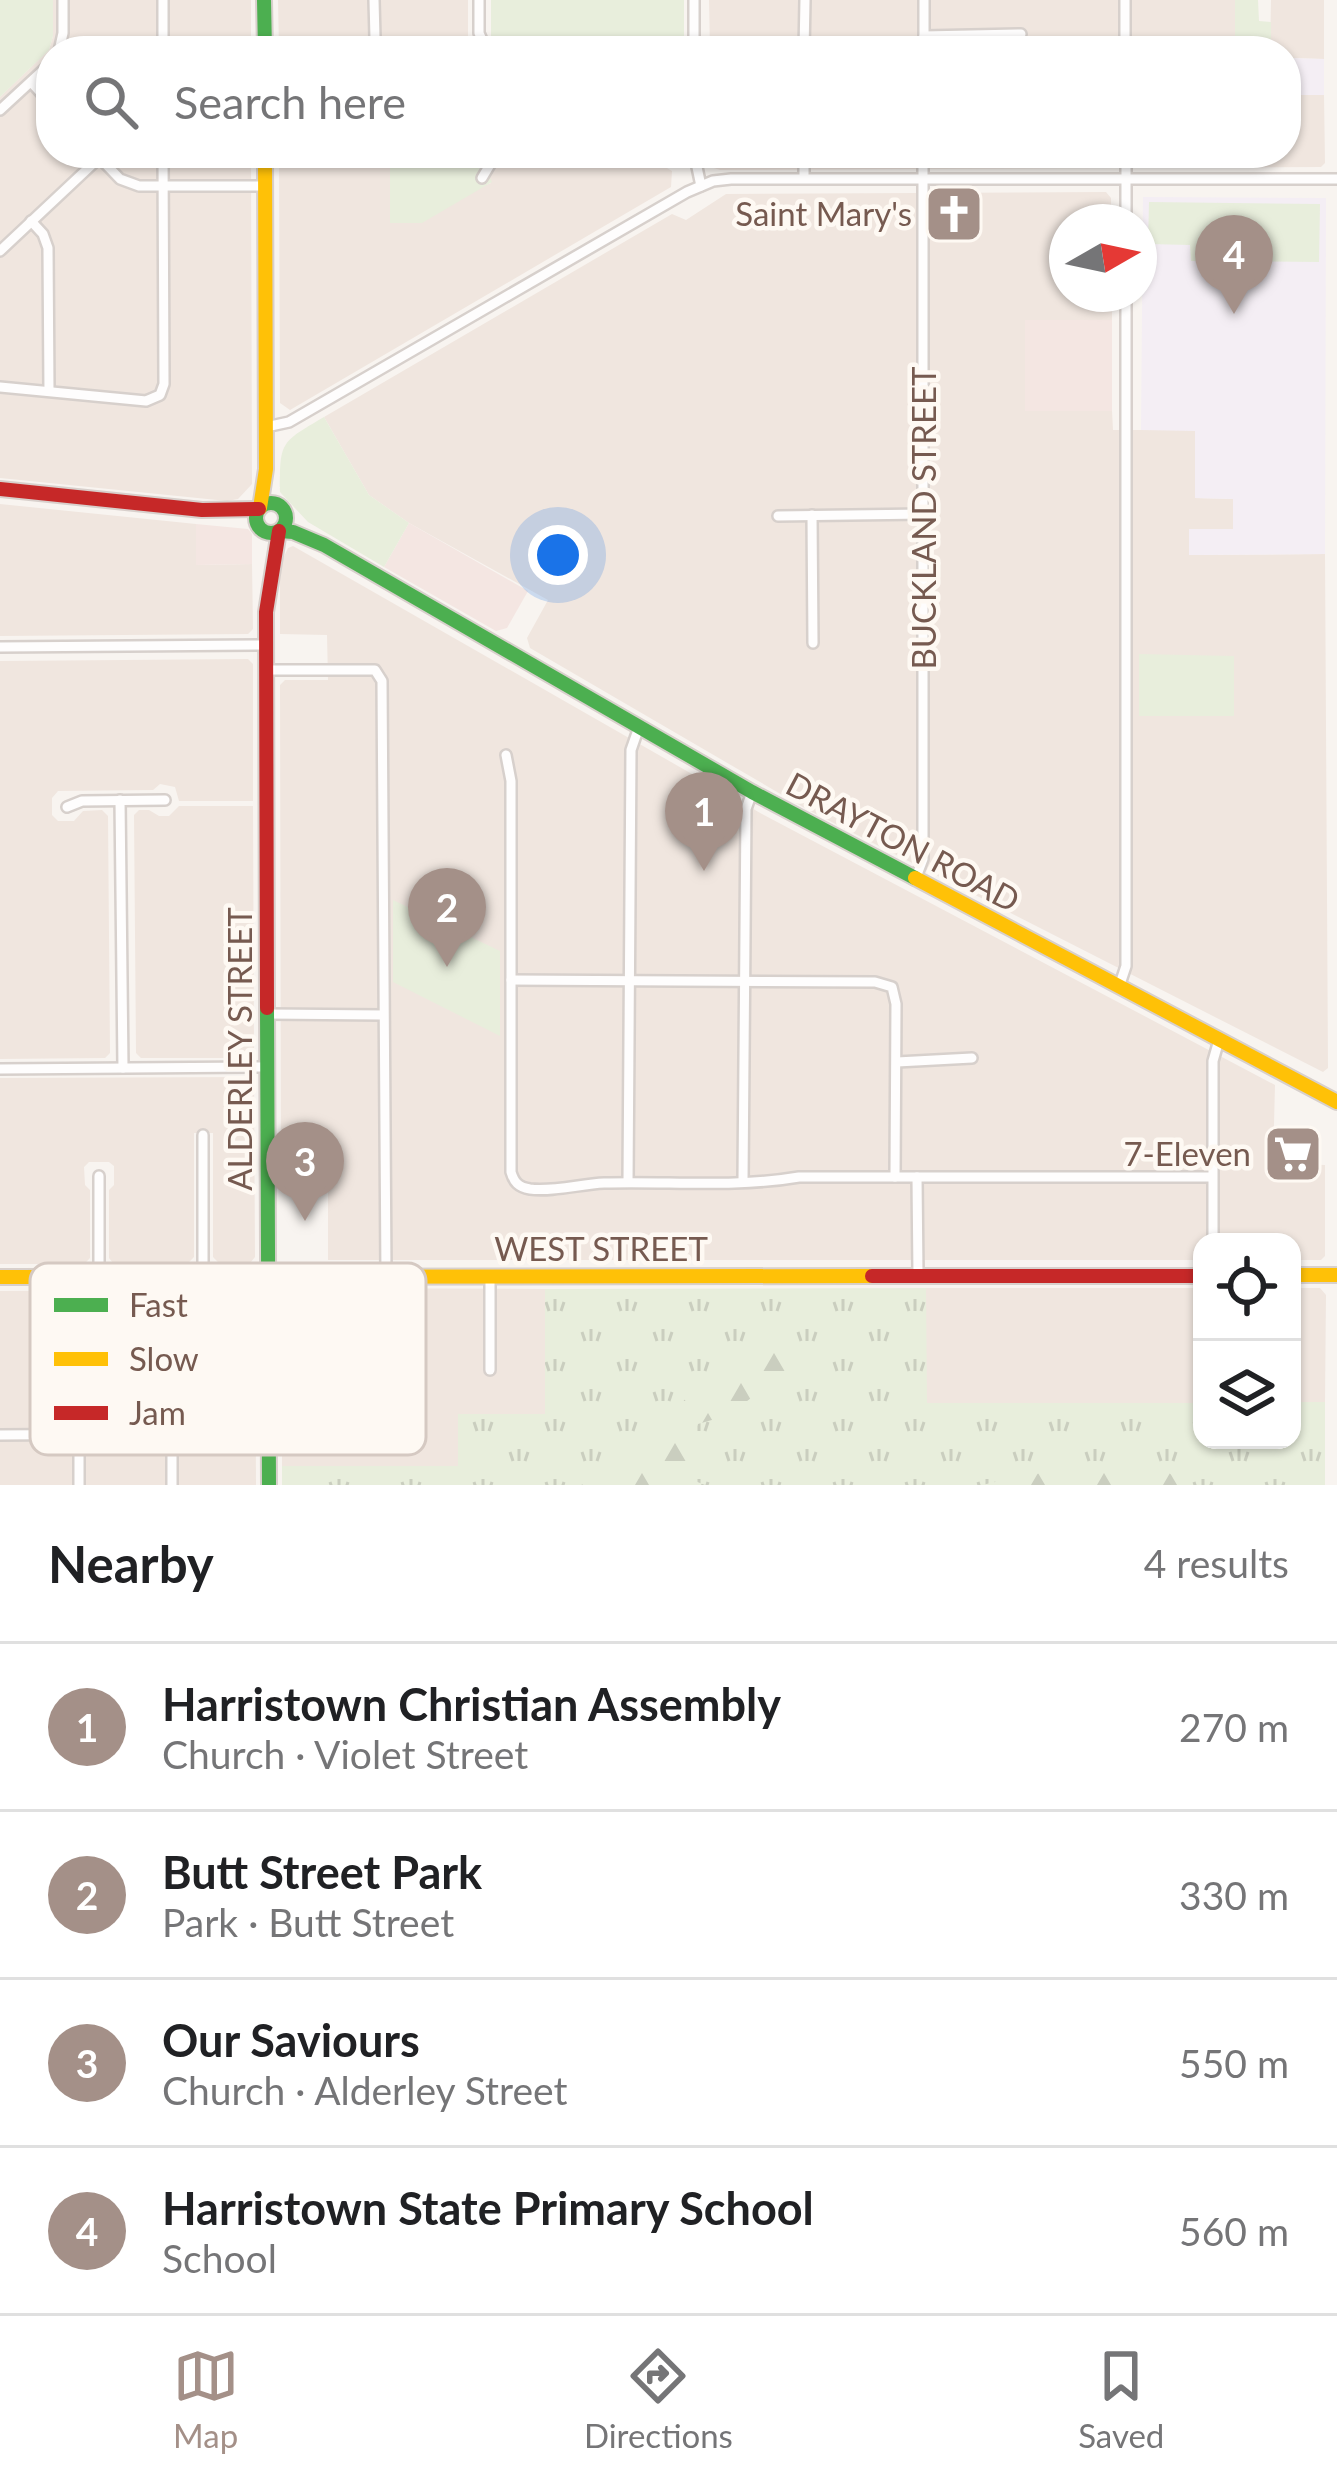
<!DOCTYPE html>
<html lang="en">
<head>
<meta charset="utf-8">
<style>
	body { margin:0; font-family:Lato,sans-serif; background:#f2f2f2; color:#202124 }
	.controls { position:absolute; right:36px; bottom:36px; display:grid; overflow:hidden; border-radius:24px; box-shadow:0 3px 9px #0004 }
	.controls button { width:108px; height:108px; display:grid; place-items:center; padding:0; border:0; border-bottom:3px solid #e0e0e0; background:#fff; color:#202124; font:60px sans-serif }
	.compass { position:absolute; left:1049px; top:204px; width:108px; height:108px; border-radius:50%; background:#fff; box-shadow:0 3px 9px #0004; rotate:81deg }
	.you { position:absolute; left:558px; top:555px; width:42px; height:42px; margin:-30px; border:9px solid #fff; border-radius:50%; background:#1a73e8; box-shadow:0 0 0 18px #1a73e833 }
	.badge { display:grid; place-items:center; width:78px; height:78px; border-radius:50%; background:#a49088; color:#fff; font-size:39px; font-weight:700 }
	.pin { position:absolute; translate:-50% -99px; filter:drop-shadow(0 3px 6px #0008) }
	.pin::after { content:''; position:absolute; top:63px; width:42px; height:36px; background:inherit; clip-path:polygon(0 0,100% 0,50% 100%) }
	.list { margin:0; padding:0; list-style:none }
	h2 { display:flex; justify-content:space-between; align-items:center; height:156px; margin:0; padding:0 48px; font-size:51px }
	h2 small { font-size:39px; font-weight:400; color:#757577 }
	.list li { display:grid; grid-template-columns:78px 1fr auto; gap:36px; align-items:center; box-sizing:border-box; height:168px; padding:0 48px; border-top:3px solid #e0e0e0 }
	.list b { display:block; font-size:45px; white-space:nowrap }
	.list p { margin:0; font-size:39px; white-space:nowrap; color:#757577 }
	.list em { font-size:39px; font-style:normal; color:#757577 }
	.icon { flex:none; width:66px; height:66px; fill:none; stroke:currentColor; stroke-width:2; stroke-linecap:round; stroke-linejoin:round }
	.map { position:relative; flex:none; width:1337px; height:1485px; overflow:hidden }
	.search { position:absolute; background:#fff; box-shadow:0 3px 9px #0004; left:36px; right:36px; top:36px; height:132px; display:flex; align-items:center; gap:30px; box-sizing:border-box; padding:0 42px; border-radius:48px; color:#757577; font-size:45px }
	.sheet { height:828px; background:#fff }
	nav { display:flex; justify-content:space-around; align-items:center; box-sizing:border-box; height:168px; border-top:3px solid #e0e0e0; background:#fff; font-size:33px; color:#757577 }
	nav a { display:grid; justify-items:center; gap:6px }
	nav .on { color:#a49088 }
	.map>svg:first-child { display:block }
	.residential { fill:#f0e6df }
	.commercial { fill:#f4e6e2 }
	.education { fill:#f4eef4 }
	.grass { fill:url(#grass-tufts) }
	.forest { fill:url(#forest-firs) }
	.park { fill:#e8eedc }
	.lines { fill:none; stroke-linecap:round; stroke-linejoin:round }
	.street-casing { stroke:#d7d0cc; stroke-width:14 }
	.fast-casing { stroke:#d8d0cc; stroke-width:18 }
	.slow-casing { stroke:#d8d0cc; stroke-width:18 }
	.jam-casing { stroke:#d8d0cc; stroke-width:18 }
	.street { stroke:#fefdfd; stroke-width:9 }
	.fast { stroke:#4caf50; stroke-width:14 }
	.slow { stroke:#ffc107; stroke-width:14 }
	.jam { stroke:#c62828; stroke-width:14 }
	.labels { text-anchor:middle; stroke-width:9; stroke-linejoin:round; paint-order:stroke }
	.poi-label { font-size:33px; fill:#765a50; stroke:#fef9f3; text-anchor:end }
	.street-label { font-size:33px; fill:#765a50; stroke:#fef9f3 }
	.key { fill:#fef9f3; stroke:#d5c9c2; stroke-width:3 }
	.key-label { font-size:33px; fill:#765a50 }
</style>
</head>
<body>
<div class="map">
<svg width="1337" height="1485" viewBox="0 0 1337 1485">
	<defs>
		<pattern id="grass-tufts" width="24" height="20" patternUnits="userSpaceOnUse" patternTransform="scale(3)"><rect width="24" height="20" fill="#e8eedc"/><path d="M3 7l-1-3M5 7V3M7 7l1-3M15 17l-1-3M17 17v-4M19 17l1-3" fill="none" stroke="#cacebf"/></pattern>
		<pattern id="forest-firs" width="22" height="20" patternUnits="userSpaceOnUse" patternTransform="scale(3)"><rect width="22" height="20" fill="#e8eedc"/><path d="M5 1l3.5 6h-7zM16 11l3.5 6h-7z" fill="#cacebf"/></pattern>
	</defs>
	<rect width="100%" height="100%" fill="#f8f4f0"/>
	<g class="residential">
		<polygon points="53,0 251,0 251,51 51,51 51,153 251,153 252,484 238,499 227,501 0,478 0,97 49,50 53,36"/>
		<polygon points="278,0 468,0 468,38 475,51 279,51"/>
		<polygon points="709,0 1235,0 1235,45 1233,51 710,51"/>
		<polygon points="1271,0 1324,0 1324,59 1286,58 1286,51 1270,51"/>
		<polygon points="1286,95 1324,95 1325,163 1321,167 720,170 711,167 711,153 1286,153"/>
		<polygon points="279,153 390,153 391,223 491,183 481,159 469,153 642,153 672,171 671,187 290,410 280,403"/>
		<polygon points="1106,192 1111,198 1111,222 1067,222 1067,294 1112,294 1112,320 1025,320 1026,411 1112,411 1113,430 1195,430 1195,498 1233,499 1233,529 1190,529 1190,555 1325,554 1328,1068 1323,1072 808,810 530,648 527,638 548,600 409,523 369,495 324,417 672,214 686,220 726,194"/>
		<polygon points="0,504 196,524 196,565 252,564 253,629 248,634 0,636"/>
		<polygon points="293,546 762,814 1275,1085 1273,1163 1325,1165 1325,1256 1321,1260 1292,1260 1292,1242 1202,1242 1202,1260 328,1260 328,1184 281,1183 280,685 285,680 328,680 327,635 280,634 280,565 288,548"/>
		<polygon points="248,659 253,664 253,801 179,801 175,787 160,784 153,790 58,791 52,798 52,815 58,821 74,821 83,811 102,810 108,816 110,1053 105,1058 0,1059 0,661"/>
		<polygon points="179,806 253,806 254,1052 249,1058 141,1058 136,1053 134,815 139,810 149,810 159,816 169,816"/>
		<polygon points="249,1077 254,1082 255,1257 250,1263 219,1263 213,1257 213,1133 194,1133 194,1257 188,1263 114,1264 109,1258 109,1190 114,1185 114,1166 109,1162 89,1162 84,1167 85,1185 90,1190 90,1258 84,1264 0,1264 0,1078"/>
		<polygon points="286,1288 545,1289 545,1414 459,1466 282,1466 282,1293"/>
		<rect x="926" y="1288" width="276" height="115"/>
		<polygon points="1292,1288 1320,1288 1326,1295 1325,1402 1292,1402"/>
		<polygon points="248,1290 255,1296 256,1485 0,1485 0,1291"/>
	</g>
	<g class="commercial">
		<rect x="1025" y="320" width="87" height="91"/>
		<polygon points="409,523 528,591 507,628 496,631 384,567"/>
		<polygon points="196,524 248,529 252,534 252,564 196,565"/>
	</g>
	<g class="education">
		<polygon points="1286,58 1324,59 1324,95 1286,95"/>
		<polygon points="1143,197 1326,198 1325,554 1189,555 1189,529 1233,529 1233,499 1195,498 1195,431 1141,430"/>
	</g>
	<polygon class="grass" points="926,1288 927,1403 1202,1403 1202,1440 1292,1440 1292,1402 1325,1402 1325,1485 282,1485 282,1466 458,1466 458,1414 545,1414 545,1289"/>
	<g class="forest">
		<polygon points="771,1347 791,1367 729,1415 698,1424 685,1454 695,1481 705,1485 581,1485 624,1468 696,1387"/>
		<polygon points="1120,1462 1162,1468 1186,1485 982,1485 1021,1476"/>
	</g>
	<g class="park">
		<polygon points="0,0 53,0 53,36 49,50 0,97"/>
		<polygon points="491,0 684,0 684,51 515,51 491,38"/>
		<polygon points="1235,0 1258,0 1259,21 1271,22 1271,45 1235,45"/>
		<polygon points="390,153 469,153 481,159 492,182 422,223 390,223"/>
		<polygon points="1149,202 1320,204 1319,262 1191,261 1190,245 1148,244"/>
		<path d="M324 417 369 495 409 523 384 567 308 522 280 492C280 441 280 443 324 417Z"/>
		<polygon points="1139,654 1234,656 1234,716 1139,716"/>
		<polygon points="393,900 500,951 500,1036 393,982"/>
	</g>
	<g class="lines">
		<g class="street-casing">
			<g id="street">
				<polyline points="163,0 163,51"/>
				<polyline points="374,0 375,38"/>
				<polyline points="479,0 479,33 486,49"/>
				<polyline points="694,0 694,51"/>
				<polyline points="1125,0 1125,51"/>
				<polyline points="924,36 1021,34"/>
				<polyline points="59,51 63,33 63,0"/>
				<polyline points="804,51 805,0"/>
				<polyline points="924,51 924,0"/>
				<polyline points="31,82 51,104"/>
				<polyline points="0,110 51,63"/>
				<polyline points="95,153 120,179 139,186 265,186"/>
				<polyline points="694,153 701,186"/>
				<polyline points="482,178 497,153"/>
				<polyline points="804,178 804,153"/>
				<polyline points="31,221 43,234 48,248 49,391"/>
				<polyline points="1126,222 1126,153"/>
				<polyline points="0,251 99,158"/>
				<polyline points="0,387 146,401 160,395 164,384 163,153"/>
				<polyline points="266,427 289,422 687,192 713,181 731,179 1337,179"/>
				<polyline points="812,515 813,643"/>
				<polyline points="778,516 924,514"/>
				<polyline points="0,647 266,645"/>
				<polyline points="266,670 375,670 382,681 386,1275"/>
				<path d="M506 755 511 781V1172C514 1182 518 1187 530 1189 553 1192 581 1184 604 1183 669 1181 735 1188 799 1177H1212"/>
				<polyline points="120,800 123,1068"/>
				<polyline points="67,807 82,801 165,800"/>
				<polyline points="915,880 923,859 923,153"/>
				<polyline points="511,980 875,982 892,987 896,1004 895,1177"/>
				<polyline points="1119,987 1126,966 1126,294"/>
				<polyline points="267,1014 383,1015"/>
				<polyline points="897,1062 972,1058"/>
				<polyline points="0,1069 267,1067"/>
				<polyline points="203,1135 203,1276"/>
				<polyline points="99,1176 99,1276"/>
				<polyline points="917,1177 918,1275"/>
				<polyline points="628,1182 631,750 639,727"/>
				<polyline points="743,1182 746,809 752,792"/>
				<polyline points="1213,1242 1213,1061 1219,1040"/>
				<polyline points="490,1276 490,1370"/>
				<polyline points="403,1415 403,1276"/>
				<polyline points="0,1435 269,1433"/>
				<polyline points="172,1435 172,1485"/>
				<polyline points="79,1436 79,1485"/>
			</g>
		</g>
		<g class="fast-casing">
			<g id="fast">
				<polyline points="264,0 265,51"/>
				<circle cx="271" cy="518" r="15"/>
				<polyline points="280,531 293,532 324,545 752,792 915,878"/>
				<polyline points="267,1008 269,1485"/>
			</g>
		</g>
		<g class="slow-casing">
			<g id="slow">
				<polyline points="260,508 266,469 265,153"/>
				<polyline points="915,878 1337,1102"/>
				<polyline points="1292,1275 1337,1275"/>
				<polyline points="0,1277 872,1276"/>
			</g>
		</g>
		<g class="jam-casing">
			<g id="jam">
				<polyline points="0,489 202,510 259,509"/>
				<polyline points="267,1008 266,612 279,531"/>
				<polyline points="872,1276 1202,1276"/>
			</g>
		</g>
		<use href="#street" class="street"/>
		<use href="#fast" class="fast"/>
		<use href="#slow" class="slow"/>
		<use href="#jam" class="jam"/>
	</g>
	<defs>
		<g id="church-square" transform="scale(3)"><rect x="-9" y="-9" width="18" height="18" rx="4" fill="#a49088" stroke="#fef9f3"/><path d="M-1.2-6h2.4v3.5h3.3v2.4h-3.3V6h-2.4V-.1h-3.3v-2.4h3.3Z" fill="#fff"/></g>
		<g id="supermarket-square" transform="scale(3)"><rect x="-9" y="-9" width="18" height="18" rx="4" fill="#a49088" stroke="#fef9f3"/><path d="M-6-5.5h2.5l.6 2H6L4.5 2H-2.5L-4.4-4H-6ZM-1.5 3.2a1.3 1.3 0 1 0 .1 0ZM3 3.2a1.3 1.3 0 1 0 .1 0Z" fill="#fff"/></g>
	</defs>
	<g fill-rule="evenodd">
		<use href="#church-square" x="954" y="214"/>
		<use href="#supermarket-square" x="1293" y="1154"/>
	</g>
	<g class="labels">
		<g class="poi-label">
			<text x="912" y="226">Saint Mary's</text>
			<text x="1251" y="1166">7-Eleven</text>
		</g>
		<g class="street-label">
			<text transform="translate(924 518) rotate(-90)" y="12">BUCKLAND STREET</text>
			<text transform="translate(903 842) rotate(28)" y="12">DRAYTON ROAD</text>
			<text transform="translate(240 1049) rotate(-90)" y="12">ALDERLEY STREET</text>
			<text x="601" y="1261">WEST STREET</text>
		</g>
	</g>
	<rect x="30" y="1263" width="396" height="192" rx="18" class="key"/>
	<rect x="54" y="1298" width="54" height="14" fill="#4caf50"/>
	<rect x="54" y="1352" width="54" height="14" fill="#ffc107"/>
	<rect x="54" y="1406" width="54" height="14" fill="#c62828"/>
	<g class="key-label">
		<text x="129" y="1317">Fast</text>
		<text x="129" y="1371">Slow</text>
		<text x="129" y="1425">Jam</text>
	</g>
</svg>
<div class="controls">
<button><svg class="icon" aria-label="locate" viewBox="0 0 24 24"><circle cx="12" cy="12" r="6"/><path d="M12 2v4M12 18v4M2 12h4M18 12h4"/></svg></button>
<button><svg class="icon" aria-label="layers" viewBox="0 0 24 24"><path d="M12 4l9 5-9 5-9-5zM3 14l9 5 9-5"/></svg></button>
</div>
<svg class="compass" viewBox="-18 -18 36 36"><path d="M0-13l5 13h-10z" fill="#e53935"/><path d="M0 13l5-13h-10z" fill="#757577"/></svg>
<div class="you"></div>
<div class="pin badge" style="left:704px;top:871px">1</div>
<div class="pin badge" style="left:447px;top:967px">2</div>
<div class="pin badge" style="left:305px;top:1221px">3</div>
<div class="pin badge" style="left:1234px;top:314px">4</div>
<div class="search"><svg class="icon" aria-label="search" viewBox="0 0 24 24"><circle cx="10" cy="10" r="6"/><path d="M15 15l6 6"/></svg>Search here</div>
</div>
<section class="sheet">
<h2>Nearby<small>4 results</small></h2>
<ul class="list">
<li><span class="badge">1</span><div><b>Harristown Christian Assembly</b><p>Church · Violet Street</p></div><em>270 m</em></li>
<li><span class="badge">2</span><div><b>Butt Street Park</b><p>Park · Butt Street</p></div><em>330 m</em></li>
<li><span class="badge">3</span><div><b>Our Saviours</b><p>Church · Alderley Street</p></div><em>550 m</em></li>
<li><span class="badge">4</span><div><b>Harristown State Primary School</b><p>School</p></div><em>560 m</em></li>
</ul>
</section>
<nav>
<a class="on"><svg class="icon" aria-label="map" viewBox="0 0 24 24"><path d="M3 6l6-2 6 2 6-2v14l-6 2-6-2-6 2zM9 4v14M15 6v14"/></svg>Map</a>
<a><svg class="icon" aria-label="directions" viewBox="0 0 24 24"><path d="M12 3l9 9-9 9-9-9zM9 14v-3h6M13 9l2 2-2 2"/></svg>Directions</a>
<a><svg class="icon" aria-label="saved" viewBox="0 0 24 24"><path d="M7 4h10v16l-5-4-5 4z"/></svg>Saved</a>
</nav>
</body>
</html>
